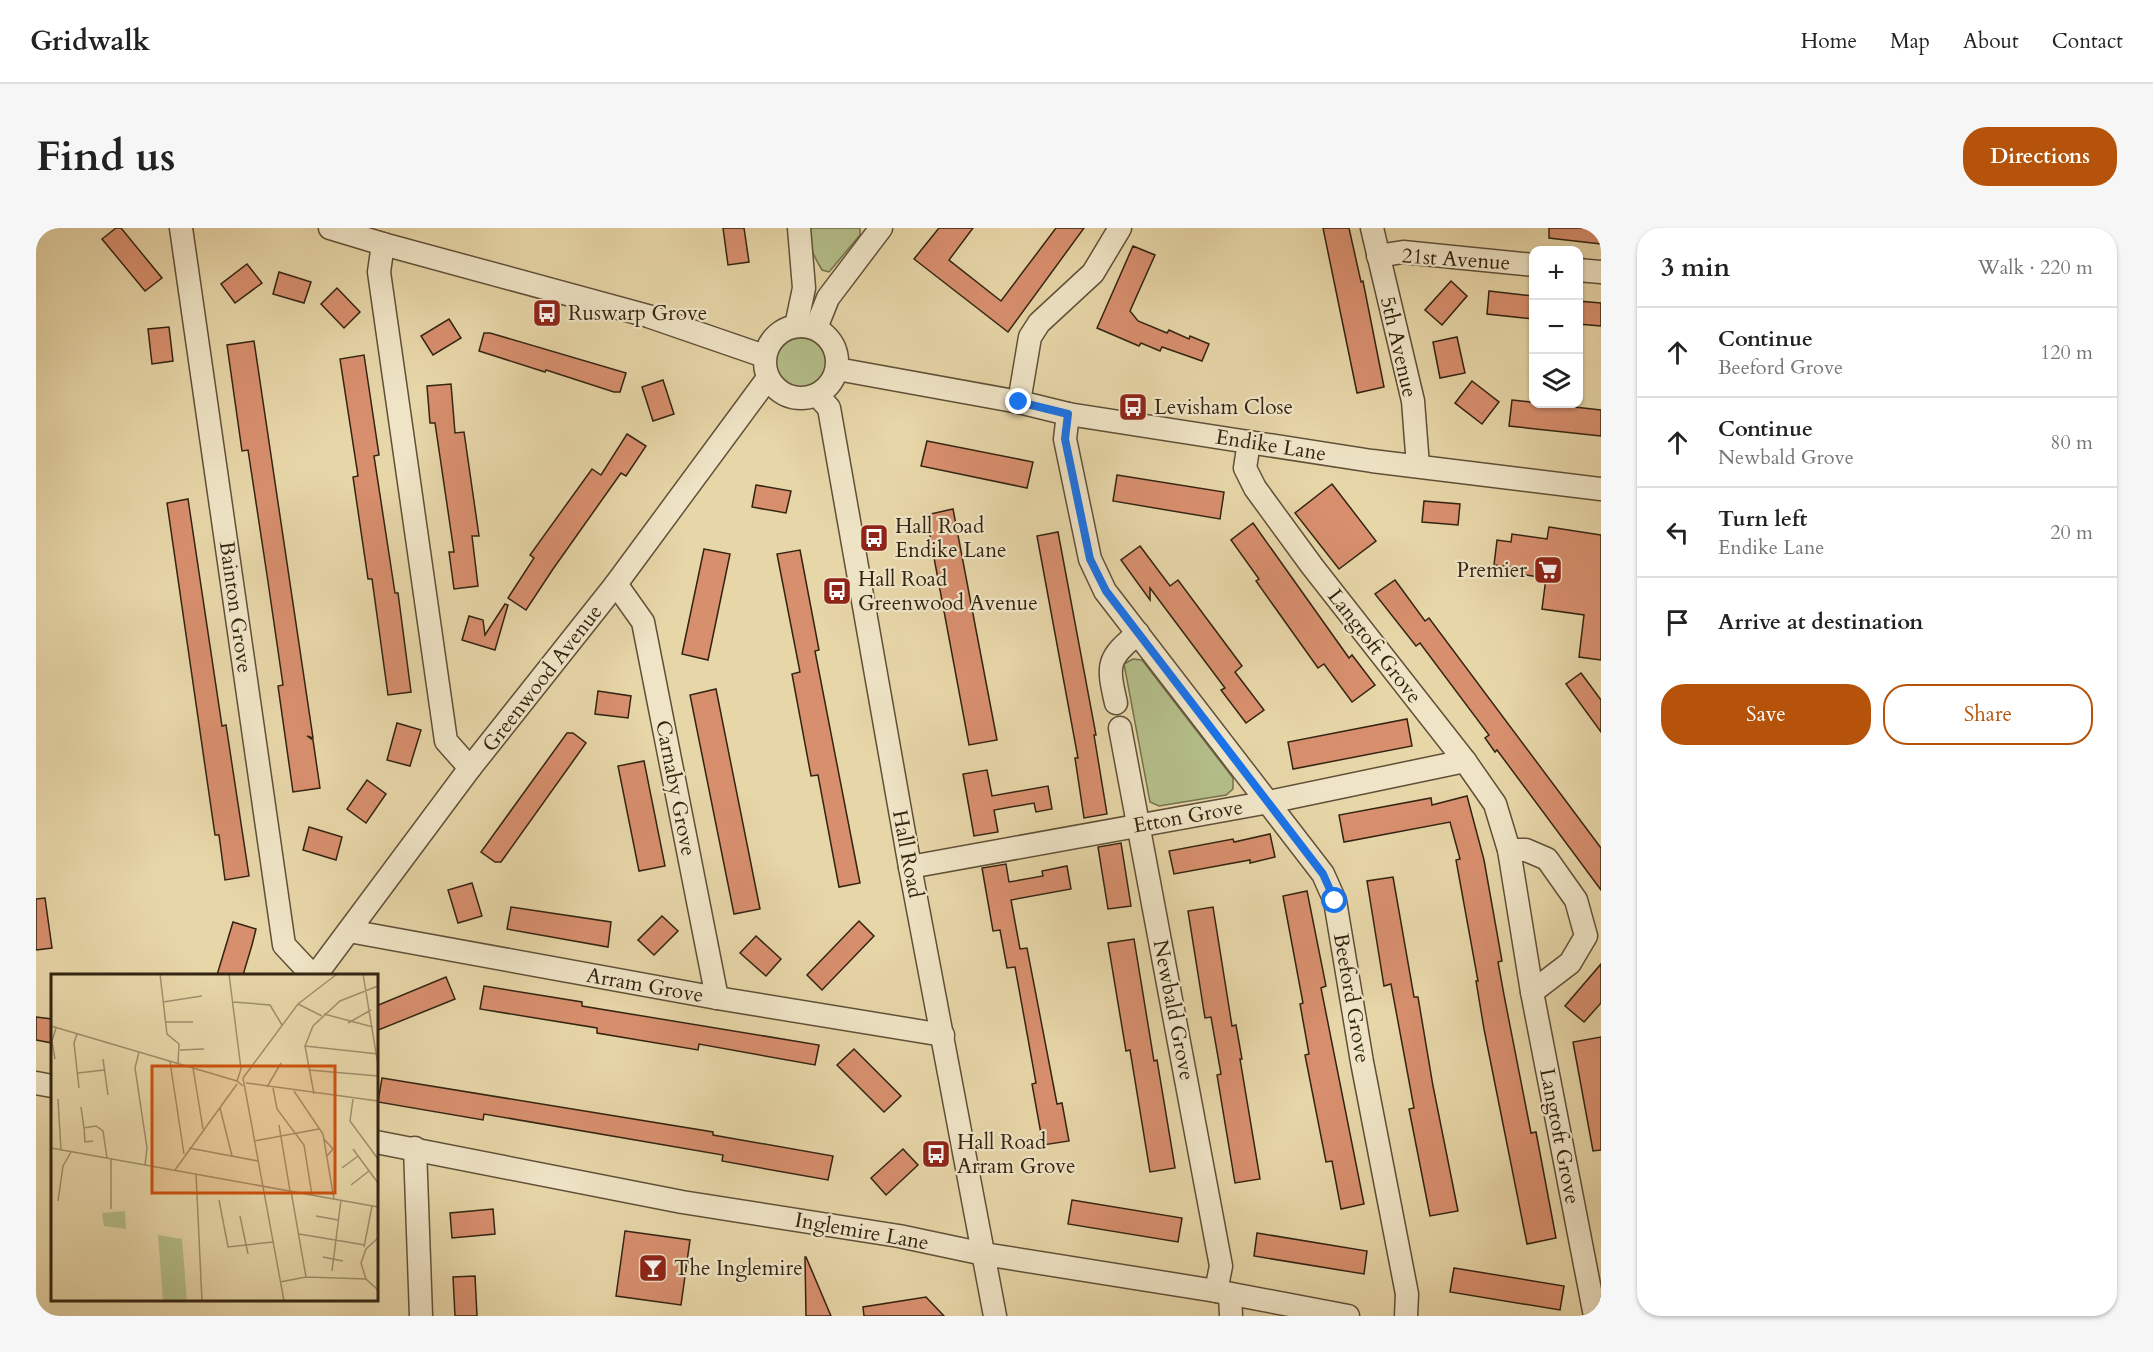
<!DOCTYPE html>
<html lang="en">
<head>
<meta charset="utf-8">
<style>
	body { margin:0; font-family:Cardo,serif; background:#f6f6f6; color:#222 }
	.controls { position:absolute; right:18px; top:18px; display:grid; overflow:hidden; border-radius:12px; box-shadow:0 2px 4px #0004 }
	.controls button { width:54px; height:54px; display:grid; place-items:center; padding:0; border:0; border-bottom:2px solid #e0e0e0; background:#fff; color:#222; font:30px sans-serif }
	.stop { position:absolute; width:18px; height:18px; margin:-14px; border:4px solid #1a73e8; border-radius:50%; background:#fff }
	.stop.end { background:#1a73e8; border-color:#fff; box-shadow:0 2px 6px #0008 }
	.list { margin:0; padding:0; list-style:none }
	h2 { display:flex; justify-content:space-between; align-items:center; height:78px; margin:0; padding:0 24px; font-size:26px }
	h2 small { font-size:20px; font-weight:400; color:#767676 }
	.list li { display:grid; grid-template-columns:39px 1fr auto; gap:18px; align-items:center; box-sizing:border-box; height:90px; padding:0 24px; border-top:2px solid #e0e0e0 }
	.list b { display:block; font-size:22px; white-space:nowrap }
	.list p { margin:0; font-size:20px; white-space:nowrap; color:#767676 }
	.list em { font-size:20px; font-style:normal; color:#767676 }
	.actions { display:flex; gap:12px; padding:18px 24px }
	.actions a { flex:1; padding:14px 0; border:2px solid #b45309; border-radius:24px; text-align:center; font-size:21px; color:#b45309 }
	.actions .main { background:#b45309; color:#fff }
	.icon { flex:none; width:33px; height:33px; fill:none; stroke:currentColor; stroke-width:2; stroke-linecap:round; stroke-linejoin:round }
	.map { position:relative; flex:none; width:1565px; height:1088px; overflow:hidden; border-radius:24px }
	header { display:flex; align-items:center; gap:36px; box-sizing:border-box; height:84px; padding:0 30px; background:#fff; border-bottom:2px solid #e0e0e0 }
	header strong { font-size:28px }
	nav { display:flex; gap:33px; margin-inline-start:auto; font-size:21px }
	.intro { display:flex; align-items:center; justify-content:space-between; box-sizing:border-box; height:144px; padding:0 36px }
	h1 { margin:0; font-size:42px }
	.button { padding:15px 27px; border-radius:24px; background:#b45309; color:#fff; font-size:21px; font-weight:700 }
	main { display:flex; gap:36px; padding:0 36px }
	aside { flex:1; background:#fff; border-radius:24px; box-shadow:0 2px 4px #0004 }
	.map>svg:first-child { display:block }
	.green { fill:#b4be89; stroke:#74714d; stroke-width:1.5 }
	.building { fill:#d88f6e; stroke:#332411; stroke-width:1.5 }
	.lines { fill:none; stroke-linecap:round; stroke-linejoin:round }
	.minor-casing { stroke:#605037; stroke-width:25 }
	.minor { stroke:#efe4c6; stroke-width:22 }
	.route { stroke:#1a73e8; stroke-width:8 }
	.labels { text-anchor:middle; stroke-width:4.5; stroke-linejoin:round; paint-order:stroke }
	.street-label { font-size:21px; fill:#332411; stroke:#efe4c6 }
	.poi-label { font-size:21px; fill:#332411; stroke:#efe4c6; text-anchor:start }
	.inset-road { fill:none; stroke:#9f8f6c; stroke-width:1.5 }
	.view { fill:#cd510d; fill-opacity:0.15; stroke:#cd510d; stroke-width:3 }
	.inset-edge { fill:none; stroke:#332411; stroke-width:3 }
</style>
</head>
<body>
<header>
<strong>Gridwalk</strong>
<nav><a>Home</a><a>Map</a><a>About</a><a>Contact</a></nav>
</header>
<div class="intro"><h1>Find us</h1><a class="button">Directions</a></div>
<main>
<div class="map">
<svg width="1565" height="1088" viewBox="0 0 1565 1088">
	<rect width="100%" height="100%" fill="#e7d6a8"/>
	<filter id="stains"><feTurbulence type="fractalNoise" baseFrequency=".00333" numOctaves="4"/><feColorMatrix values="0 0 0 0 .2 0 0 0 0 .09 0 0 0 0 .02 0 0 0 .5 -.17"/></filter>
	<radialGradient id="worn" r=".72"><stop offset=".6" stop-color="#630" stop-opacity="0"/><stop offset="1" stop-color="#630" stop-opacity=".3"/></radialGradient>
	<g class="green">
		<path d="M767 0H824V7L793 44 786 42C778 29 772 15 767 0Z"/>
		<circle cx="765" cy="135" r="25"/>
		<polygon points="1097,431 1106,432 1197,550 1197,561 1190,567 1123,578 1114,574 1088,436"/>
	</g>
	<g class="building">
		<polygon points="80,0 85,0 126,50 109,63 66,11"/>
		<polygon points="687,0 708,0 713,34 692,37"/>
		<polygon points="903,0 937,0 913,32 965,73 1020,0 1048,0 972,104 878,31"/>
		<polygon points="1287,0 1313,0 1325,54 1327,53 1348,159 1321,165"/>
		<polygon points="1513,0 1565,0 1565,16 1513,10"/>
		<polygon points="1097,18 1119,27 1094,83 1102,93 1131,105 1133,102 1153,111 1154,108 1173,116 1166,133 1126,119 1124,123 1105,115 1103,118 1061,100"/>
		<polygon points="211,36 226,55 199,75 185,56"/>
		<polygon points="243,44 275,54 268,75 237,66"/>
		<polygon points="1415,53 1431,68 1406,97 1389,82"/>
		<polygon points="301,60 324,84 308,100 285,76"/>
		<polygon points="1453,63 1497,68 1497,91 1451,86"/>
		<polygon points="1542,73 1565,75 1565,98 1542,96"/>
		<polygon points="413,91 425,110 397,127 385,108"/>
		<polygon points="133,99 137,133 116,136 112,101"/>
		<polygon points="448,105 454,105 590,145 584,164 578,164 510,142 509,144 443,123"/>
		<polygon points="1421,109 1429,145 1404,150 1397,114"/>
		<polygon points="218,113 277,510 271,508 277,512 284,560 257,564 242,458 247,457 231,347 212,222 206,223 191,117"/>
		<polygon points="328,127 343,227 338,228 359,365 362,365 375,464 352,467 336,351 332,351 317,249 322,248 304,131"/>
		<polygon points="627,152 638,186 617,193 606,159"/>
		<polygon points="1436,153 1463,174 1446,196 1419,175"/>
		<polygon points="415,156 419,205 428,204 443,308 436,308 442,358 418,361 413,324 418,324 399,195 394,195 391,158"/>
		<polygon points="1476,172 1565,182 1565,208 1473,198"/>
		<polygon points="591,206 610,218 590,248 585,245 517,341 490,382 472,370 498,330 494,327 556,241 565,247"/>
		<polygon points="891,213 997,234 991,260 885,238"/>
		<polygon points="1081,247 1188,264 1184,291 1077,273"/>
		<polygon points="1296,256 1340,313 1303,341 1259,285"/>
		<polygon points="720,257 755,263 750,285 716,279"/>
		<polygon points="152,271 186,498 190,497 213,648 189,652 183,607 179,607 131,275"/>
		<polygon points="1388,273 1424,276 1422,297 1386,294"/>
		<polygon points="917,281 961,512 933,517 890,287"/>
		<polygon points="1217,295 1313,430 1316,427 1339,457 1316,474 1288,436 1282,440 1220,353 1223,351 1195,312"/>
		<polygon points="1513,299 1565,307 1565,432 1543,429 1548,387 1506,381 1510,350 1475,345 1475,339 1458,337 1461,312 1475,314 1476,306 1511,311"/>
		<polygon points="1022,304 1060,507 1058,507 1071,586 1048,590 1039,530 1042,530 1001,308"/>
		<polygon points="1104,318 1134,358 1142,352 1206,438 1199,444 1228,482 1210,495 1185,462 1189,460 1114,360 1114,372 1085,332"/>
		<polygon points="668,321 694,326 672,432 646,426"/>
		<polygon points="764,322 783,422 779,423 824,655 803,659 782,547 775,548 756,446 764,444 741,326"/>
		<polygon points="1359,352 1389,393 1393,390 1565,620 1565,662 1461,522 1459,524 1449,510 1453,507 1384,415 1380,418 1339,366"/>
		<polygon points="469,376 472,377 459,422 426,412 433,388 447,392 449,407"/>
		<polygon points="1545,445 1565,472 1565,504 1530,456"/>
		<polygon points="680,461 724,681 698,686 654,467"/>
		<polygon points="562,463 595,468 592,490 559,486"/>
		<polygon points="1371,491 1376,518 1257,541 1252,514"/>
		<polygon points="361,495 385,502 374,538 351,532"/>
		<polygon points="531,505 537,505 550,515 465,634 459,634 445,624"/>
		<polygon points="608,533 629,638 603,643 582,538"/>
		<polygon points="951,542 956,568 1012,558 1016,581 1000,584 998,575 958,582 962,604 938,608 927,546"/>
		<polygon points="331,552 350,566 330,595 311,581"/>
		<polygon points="1431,568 1448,632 1466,733 1462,734 1468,767 1495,905 1500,904 1520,1010 1491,1016 1448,801 1440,753 1442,753 1420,632 1424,631 1414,594 1308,614 1303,587 1395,570 1396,577"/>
		<polygon points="273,599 306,609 300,632 267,622"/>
		<polygon points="1234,606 1239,629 1214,635 1214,632 1138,646 1133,623 1197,611 1198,614"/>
		<polygon points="1085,615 1095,678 1072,681 1062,619"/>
		<polygon points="970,636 973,654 1007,648 1006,643 1031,638 1035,661 975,672 984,721 991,720 1021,876 1026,875 1033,913 1007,917 996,856 1000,855 979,739 971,740 964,702 957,703 946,640"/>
		<polygon points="1357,649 1378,769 1382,769 1397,858 1422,983 1394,988 1373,881 1378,880 1355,756 1348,758 1331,653"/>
		<polygon points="436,655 446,688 422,695 412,662"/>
		<polygon points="1271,663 1290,758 1285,760 1328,976 1305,981 1296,933 1290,934 1269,827 1273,826 1264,776 1267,775 1247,668"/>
		<polygon points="9,670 16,720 0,722 0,671"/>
		<polygon points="475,679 575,694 572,719 471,701"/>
		<polygon points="1177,679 1196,798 1200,797 1206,831 1204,831 1224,951 1199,955 1181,847 1185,846 1175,789 1169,790 1152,683"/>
		<polygon points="626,688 642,703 618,727 602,712"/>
		<polygon points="823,693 838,708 786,762 771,747"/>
		<polygon points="197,694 220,701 216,717 207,747 181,747"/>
		<polygon points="720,708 745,731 730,748 704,725"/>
		<polygon points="1098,711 1118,833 1121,832 1139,940 1114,944 1094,822 1090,823 1072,715"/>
		<polygon points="1565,736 1565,775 1548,794 1529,778"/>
		<polygon points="410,749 419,771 340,803 340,778"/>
		<polygon points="448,758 546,774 546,778 783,817 779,837 663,816 662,822 561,805 561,800 444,781"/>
		<polygon points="0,789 16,791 16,815 0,812"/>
		<polygon points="1565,809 1565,922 1557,923 1537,814"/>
		<polygon points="818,821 865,868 848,884 801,837"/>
		<polygon points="346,850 677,904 677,907 797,928 792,952 686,933 687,927 448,886 447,892 342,874"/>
		<polygon points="867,921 882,937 850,967 835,950"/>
		<polygon points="1036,972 1146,990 1142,1014 1032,996"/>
		<polygon points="457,981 459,1006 416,1010 414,985"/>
		<polygon points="589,1003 654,1012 645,1077 580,1068"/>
		<polygon points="1221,1005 1331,1023 1328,1046 1218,1028"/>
		<polygon points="769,1029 770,1029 795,1088 770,1088"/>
		<polygon points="1418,1040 1528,1058 1524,1082 1414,1064"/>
		<polygon points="439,1048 441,1088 419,1088 417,1049"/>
		<polygon points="890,1069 908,1088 828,1088 827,1079"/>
	</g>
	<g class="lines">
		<g class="minor-casing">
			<g id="minor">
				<polyline points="145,0 248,717 277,748"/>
				<polyline points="294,0 347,16 612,88 728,128"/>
				<polyline points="1336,0 1377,173 1382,238"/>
				<polyline points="347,16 343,44 410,513 434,540"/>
				<polyline points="1342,28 1367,24 1498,37"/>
				<polyline points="1542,42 1565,44"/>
				<circle cx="765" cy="134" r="36"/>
				<polyline points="760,98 768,60 763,0"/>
				<polyline points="780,100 792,70 845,0"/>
				<polyline points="801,141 983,174 1032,186 1336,233 1565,261"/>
				<polyline points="781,167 793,180 874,639 959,1088"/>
				<polyline points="983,174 994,109 1003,95 1057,45 1084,0"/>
				<polyline points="1032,186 1029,211 1054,331 1069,363 1287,646 1299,673 1326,834 1371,1066 1370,1088"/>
				<polyline points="1213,214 1209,240 1219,260 1276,338 1429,533 1459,576 1473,622 1496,764 1559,1088"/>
				<polyline points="580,356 607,394 681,770"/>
				<path d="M1080 475C1071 436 1071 431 1102 405"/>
				<polyline points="1084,500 1185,1038 1180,1063"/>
				<polyline points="1473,622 1490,622 1511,631 1540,672 1550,708 1534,735 1496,764"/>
				<polyline points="874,639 1233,574 1429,533"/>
				<polyline points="313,703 681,770 907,807"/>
				<polyline points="279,748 434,540 580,356 732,150"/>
				<polyline points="0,855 16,858"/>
				<polyline points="340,914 646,974 863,1008 948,1026 1180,1063 1312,1088"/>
				<polyline points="379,920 385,1088"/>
				<polyline points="1194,1066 1195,1088"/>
			</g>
		</g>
		<use href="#minor" class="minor"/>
	</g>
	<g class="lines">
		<polyline class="route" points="983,174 1032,186 1029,211 1054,331 1070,363 1287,646 1299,673"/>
	</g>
	<defs>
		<g id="bus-square" transform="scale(1.5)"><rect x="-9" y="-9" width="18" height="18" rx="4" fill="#8f2418" stroke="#efe4c6"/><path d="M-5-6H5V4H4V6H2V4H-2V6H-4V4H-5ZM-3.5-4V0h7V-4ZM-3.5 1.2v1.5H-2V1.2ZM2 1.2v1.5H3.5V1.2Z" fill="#fff"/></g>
		<g id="supermarket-square" transform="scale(1.5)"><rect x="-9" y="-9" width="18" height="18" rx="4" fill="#8f2418" stroke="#efe4c6"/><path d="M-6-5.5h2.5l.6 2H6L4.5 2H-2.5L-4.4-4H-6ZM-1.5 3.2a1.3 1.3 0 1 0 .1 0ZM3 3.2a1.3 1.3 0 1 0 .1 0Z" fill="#fff"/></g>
		<g id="bar-square" transform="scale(1.5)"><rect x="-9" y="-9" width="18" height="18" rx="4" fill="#8f2418" stroke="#efe4c6"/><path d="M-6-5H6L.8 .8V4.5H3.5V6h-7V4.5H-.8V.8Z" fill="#fff"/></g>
	</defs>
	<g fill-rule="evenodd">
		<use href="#bus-square" x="511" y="85"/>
		<use href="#bus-square" x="1097" y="179"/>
		<use href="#bus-square" x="838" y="310"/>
		<use href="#supermarket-square" x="1512" y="342"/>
		<use href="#bus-square" x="801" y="363"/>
		<use href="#bus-square" x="900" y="926"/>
		<use href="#bar-square" x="617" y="1040"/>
	</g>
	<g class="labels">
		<g class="street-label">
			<text transform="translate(1420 31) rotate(4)" y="7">21st Avenue</text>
			<text transform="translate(1363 119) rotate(77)" y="7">5th Avenue</text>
			<text transform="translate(1235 217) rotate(9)" y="7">Endike Lane</text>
			<text transform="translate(200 379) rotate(82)" y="7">Bainton Grove</text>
			<text transform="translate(1339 418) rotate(52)" y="7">Langtoft Grove</text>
			<text transform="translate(506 450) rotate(-52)" y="7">Greenwood Avenue</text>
			<text transform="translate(640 560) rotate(79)" y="7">Carnaby Grove</text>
			<text transform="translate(1152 588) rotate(-10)" y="7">Etton Grove</text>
			<text transform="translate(872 626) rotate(79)" y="7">Hall Road</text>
			<text transform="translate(609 757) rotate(10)" y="7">Arram Grove</text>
			<text transform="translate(1316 770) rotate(80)" y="7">Beeford Grove</text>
			<text transform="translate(1138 782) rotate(79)" y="7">Newbald Grove</text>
			<text transform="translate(1524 908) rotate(79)" y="7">Langtoft Grove</text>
			<text transform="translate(826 1003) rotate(10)" y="7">Inglemire Lane</text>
		</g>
		<g class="poi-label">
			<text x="532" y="92">Ruswarp Grove</text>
			<text x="1118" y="186">Levisham Close</text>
			<text x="859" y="305">Hall Road<tspan x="859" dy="24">Endike Lane</tspan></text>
			<text x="1491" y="349" text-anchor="end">Premier</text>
			<text x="822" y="358">Hall Road<tspan x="822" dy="24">Greenwood Avenue</tspan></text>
			<text x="921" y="921">Hall Road<tspan x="921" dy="24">Arram Grove</tspan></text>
			<text x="638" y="1047">The Inglemire</text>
		</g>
	</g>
	<g transform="translate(15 746)">
		<rect width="327" height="327" fill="#e7d6a8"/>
		<path d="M74 237 75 255 53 252 51 239ZM107 261 131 265 136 327H112Z" fill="#b4be89"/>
		<path class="inset-road" d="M109 0 116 60 128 70 127 90M178 0 190 95 186 107 192 112M312 0 327 91M112 28 151 22M182 28 219 31 231 51M247 30 271 42M273 40 322 53M115 48H142M297 49 320 36M0 52 186 107M26 60 23 69 28 114M254 72 327 80M129 76 153 75M88 78 84 94 96 174 94 191M4 85 1 67 5 54M52 85 57 121M119 88 133 180M142 94 152 155M258 96 327 102M27 99 53 96M192 104 233 327M192 104 247 30 286 0M195 109 327 127M216 113 230 89M222 114 226 135 253 171 261 221M243 117 272 160 283 225M263 120 254 72 262 52 289 27 327 12M7 125 10 176M302 125 299 147 327 185M30 133 33 154 45 152 52 157 56 184M169 134 181 182M228 151 239 217M33 154 34 168 42 167M273 165 282 175 276 182M203 167 268 155M0 174 327 233M138 174 207 187M302 175 327 209M60 185V235M291 194 307 182M124 196 186 110M145 200 151 327M300 211 318 197M240 217 255 303M168 226 177 273 222 268M7 227 12 192 20 178M189 242 197 280M265 242 287 246M248 260 314 271M327 264 315 275 310 289 315 305 327 316M313 273 321 232M272 283 292 287M281 297 290 226M229 308 255 303 315 305"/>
		<path class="view" d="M101 92H284V219H101Z"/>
		<rect width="327" height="327" class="inset-edge"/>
	</g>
	<rect width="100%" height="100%" filter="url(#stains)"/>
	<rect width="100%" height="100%" fill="url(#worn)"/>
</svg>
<div class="controls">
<button>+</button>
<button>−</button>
<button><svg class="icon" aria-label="layers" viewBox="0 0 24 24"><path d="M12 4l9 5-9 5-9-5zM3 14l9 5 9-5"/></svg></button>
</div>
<div class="stop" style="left:1299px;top:673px"></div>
<div class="stop end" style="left:983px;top:174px"></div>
</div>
<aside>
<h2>3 min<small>Walk · 220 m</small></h2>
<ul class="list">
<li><svg class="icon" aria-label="ahead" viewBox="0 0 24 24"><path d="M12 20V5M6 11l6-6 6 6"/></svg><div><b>Continue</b><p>Beeford Grove</p></div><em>120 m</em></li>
<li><svg class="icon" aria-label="ahead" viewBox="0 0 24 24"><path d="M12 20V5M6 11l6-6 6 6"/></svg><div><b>Continue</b><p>Newbald Grove</p></div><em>80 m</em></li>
<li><svg class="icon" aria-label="left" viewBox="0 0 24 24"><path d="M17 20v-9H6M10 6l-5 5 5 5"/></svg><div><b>Turn left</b><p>Endike Lane</p></div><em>20 m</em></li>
<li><svg class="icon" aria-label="arrive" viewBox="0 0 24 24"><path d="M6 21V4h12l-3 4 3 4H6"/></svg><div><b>Arrive at destination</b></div></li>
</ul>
<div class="actions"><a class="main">Save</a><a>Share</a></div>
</aside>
</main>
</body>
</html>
